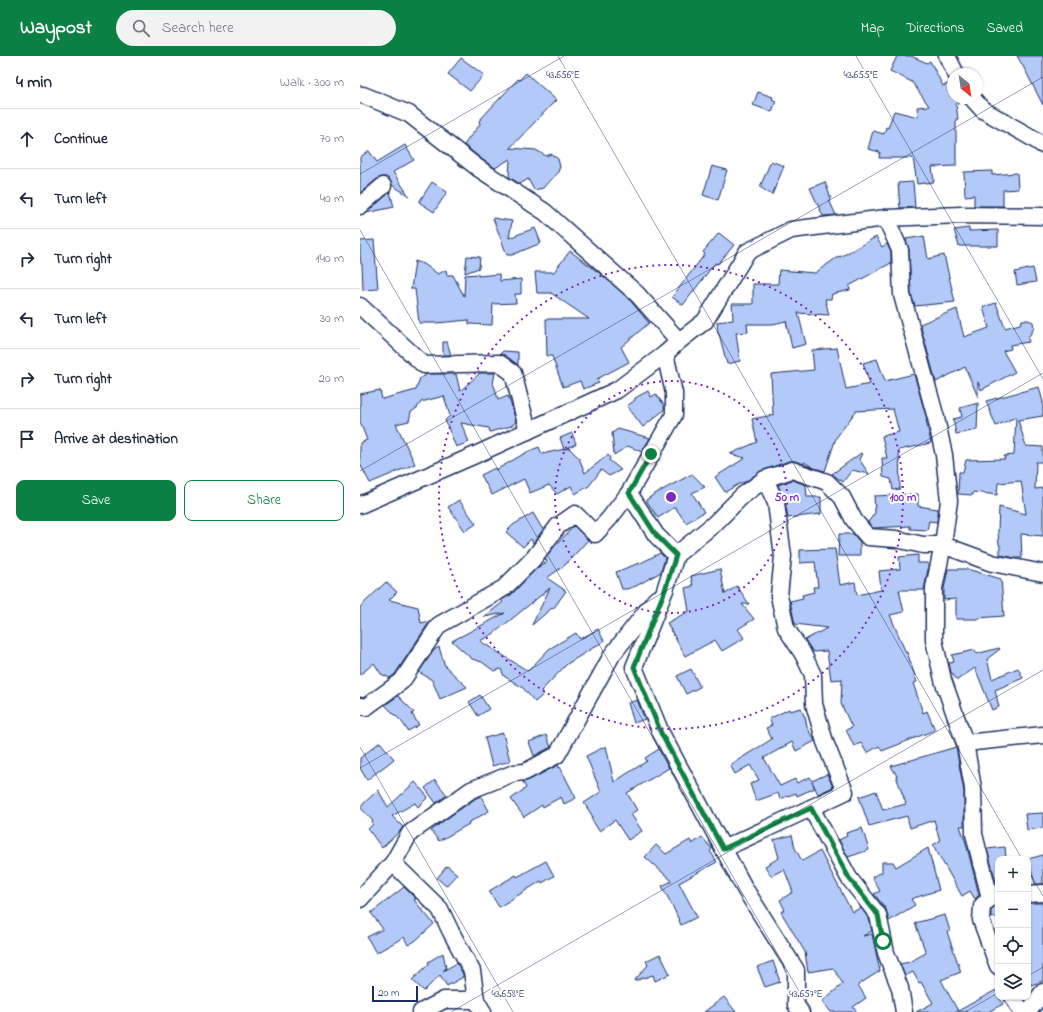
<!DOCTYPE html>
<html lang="en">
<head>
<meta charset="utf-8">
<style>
	body { margin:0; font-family:"Indie Flower",sans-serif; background:#f2f2f3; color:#1f2937 }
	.controls { position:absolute; right:12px; bottom:12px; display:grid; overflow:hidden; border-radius:8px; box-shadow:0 1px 3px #0004 }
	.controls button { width:36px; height:36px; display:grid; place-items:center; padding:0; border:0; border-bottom:1px solid #e0e1e3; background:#fff; color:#1f2937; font:20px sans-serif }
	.compass { position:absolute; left:587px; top:12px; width:36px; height:36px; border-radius:50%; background:#fff; box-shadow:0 1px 3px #0004; rotate:150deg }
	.scale { position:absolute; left:12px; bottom:10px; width:46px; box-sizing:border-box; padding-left:4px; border:2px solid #1b2f5e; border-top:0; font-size:11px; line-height:14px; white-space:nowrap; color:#1b2f5e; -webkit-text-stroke:3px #fff; paint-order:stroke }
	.stop { position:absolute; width:12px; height:12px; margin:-9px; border:3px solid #0b8043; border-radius:50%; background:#fff }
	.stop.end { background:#0b8043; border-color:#fff; box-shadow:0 1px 4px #0008 }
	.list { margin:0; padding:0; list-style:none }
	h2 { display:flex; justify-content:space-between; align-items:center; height:52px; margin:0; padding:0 16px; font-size:17px }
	h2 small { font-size:13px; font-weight:400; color:#747a83 }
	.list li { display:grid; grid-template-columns:26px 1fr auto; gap:12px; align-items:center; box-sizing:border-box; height:60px; padding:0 16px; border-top:1px solid #e0e1e3 }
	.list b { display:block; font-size:15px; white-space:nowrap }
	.list em { font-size:13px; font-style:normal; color:#747a83 }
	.actions { display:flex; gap:8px; padding:12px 16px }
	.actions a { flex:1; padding:9px 0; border:1px solid #0b8043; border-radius:8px; text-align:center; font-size:14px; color:#0b8043 }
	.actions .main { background:#0b8043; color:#fff }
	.icon { flex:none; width:22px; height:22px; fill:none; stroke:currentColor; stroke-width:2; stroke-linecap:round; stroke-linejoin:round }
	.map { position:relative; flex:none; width:683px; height:956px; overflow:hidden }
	header { display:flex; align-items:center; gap:24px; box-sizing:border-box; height:56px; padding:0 20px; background:#0b8043; color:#fff }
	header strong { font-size:19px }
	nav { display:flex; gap:22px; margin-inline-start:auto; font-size:14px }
	.search { width:280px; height:36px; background:#f2f2f3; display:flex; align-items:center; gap:10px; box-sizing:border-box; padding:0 14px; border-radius:22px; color:#747a83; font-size:15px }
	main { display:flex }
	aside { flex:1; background:#fff }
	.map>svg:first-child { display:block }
	.building { fill:#b3caf9; stroke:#1b2f5e }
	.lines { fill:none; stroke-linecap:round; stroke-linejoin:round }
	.street-casing { stroke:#1b2f5e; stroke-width:19 }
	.street { stroke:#fff; stroke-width:16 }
	.route { stroke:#0b8043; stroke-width:5 }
	.ticks { fill:none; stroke:#1b2f5e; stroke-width:1; stroke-opacity:0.45 }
	.ring { fill:none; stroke:#7b2cbf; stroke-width:2; stroke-dasharray:2 4 }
	.ticks-label { font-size:10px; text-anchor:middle; fill:#1b2f5e; stroke:#fff; stroke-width:4; stroke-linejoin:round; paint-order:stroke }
	.centre { fill:#7b2cbf; stroke:#fff; stroke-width:2 }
	.ring-label { font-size:12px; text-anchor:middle; font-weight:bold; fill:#7b2cbf; stroke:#fff; stroke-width:4; stroke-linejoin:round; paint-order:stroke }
</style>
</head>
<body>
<header>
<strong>Waypost</strong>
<div class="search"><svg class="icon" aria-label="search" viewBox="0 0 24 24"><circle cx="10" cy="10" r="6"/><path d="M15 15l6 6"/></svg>Search here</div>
<nav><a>Map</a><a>Directions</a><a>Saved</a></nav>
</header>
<main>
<aside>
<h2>4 min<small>Walk · 300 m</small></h2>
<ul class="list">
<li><svg class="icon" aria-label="ahead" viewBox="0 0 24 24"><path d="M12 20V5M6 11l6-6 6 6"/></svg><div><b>Continue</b></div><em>70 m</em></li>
<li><svg class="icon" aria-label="left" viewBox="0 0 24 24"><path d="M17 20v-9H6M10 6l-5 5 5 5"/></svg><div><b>Turn left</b></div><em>40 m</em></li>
<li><svg class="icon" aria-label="right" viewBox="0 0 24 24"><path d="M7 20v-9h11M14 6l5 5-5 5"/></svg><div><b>Turn right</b></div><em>140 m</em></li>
<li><svg class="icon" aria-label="left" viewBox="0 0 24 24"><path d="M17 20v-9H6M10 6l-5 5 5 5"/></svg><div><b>Turn left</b></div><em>30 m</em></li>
<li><svg class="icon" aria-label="right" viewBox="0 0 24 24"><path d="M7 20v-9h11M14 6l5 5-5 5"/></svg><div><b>Turn right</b></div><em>20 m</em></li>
<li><svg class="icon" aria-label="arrive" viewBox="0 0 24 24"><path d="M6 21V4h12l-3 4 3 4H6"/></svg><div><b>Arrive at destination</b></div></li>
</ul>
<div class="actions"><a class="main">Save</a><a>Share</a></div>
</aside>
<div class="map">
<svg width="683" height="956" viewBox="0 0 683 956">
	<rect width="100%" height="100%" fill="#fff"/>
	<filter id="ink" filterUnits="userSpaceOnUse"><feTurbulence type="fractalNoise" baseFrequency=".025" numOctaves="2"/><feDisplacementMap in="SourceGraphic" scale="8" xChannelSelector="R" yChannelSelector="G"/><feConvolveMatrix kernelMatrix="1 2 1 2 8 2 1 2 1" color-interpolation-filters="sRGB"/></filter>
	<g filter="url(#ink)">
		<g class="building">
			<polygon points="537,0 551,0 567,7 570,5 583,30 590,27 593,34 593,42 597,42 599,47 596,48 598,63 596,63 596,110 572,111 574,126 557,128 553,102 519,102 520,96 508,93 513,75 524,78 526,71 528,72 534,55 558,61 557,51 569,50 552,26 530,15"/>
			<polygon points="657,0 683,0 683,49 663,10"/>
			<polygon points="101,2 124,19 110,35 88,18"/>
			<polygon points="166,17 196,44 150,92 176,94 186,100 191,98 198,103 200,111 197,118 190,124 183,132 174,134 168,123 160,128 149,121 150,103 135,112 123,104 104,89 107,85 108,82 111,80 113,76 115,75 120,68 119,65 129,54 158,23 159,24"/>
			<polygon points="398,36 413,41 412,43 416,45 412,56 393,49"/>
			<polygon points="45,89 54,104 33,116 49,140 32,129 30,124 26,121 22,121 17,123 0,137 0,101 9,95 17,106"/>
			<polygon points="411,105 424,110 412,139 400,131"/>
			<polygon points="352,110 367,114 358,144 343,139"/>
			<polygon points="632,115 632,119 657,117 658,133 643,134 643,150 614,150 614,139 605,140 604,116"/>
			<polygon points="72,126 87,136 74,156 59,146"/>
			<polygon points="465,126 471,143 469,144 476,159 463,160 450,132"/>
			<polygon points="553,126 555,151 540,152 538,127"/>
			<polygon points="30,136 34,151 6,157 29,137"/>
			<polygon points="133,162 152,165 149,182 175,172 181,187 152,199 147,199"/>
			<polygon points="609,172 609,175 638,174 638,190 599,190 594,174"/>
			<polygon points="359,177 374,189 358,208 355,207 323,249 312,241 345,198 343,196"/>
			<polygon points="564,180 568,203 584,199 595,246 555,250 551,238 549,194 546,183"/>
			<polygon points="516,181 522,191 527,188 531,196 531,207 489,230 490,234 472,238 471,243 465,243 469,259 438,257 446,288 432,292 426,265 413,268 387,268 388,276 376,277 380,305 367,308 359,278 358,278 357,266 373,264 372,248 393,248 393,228 418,228 419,214 455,217 479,200 480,201"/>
			<polygon points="14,184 18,233 3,234 2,208 1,208 0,199 0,185"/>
			<polygon points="210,195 242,219 269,243 289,267 261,291 269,306 237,323 239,327 223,333 220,325 203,331 192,300 187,300 186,263 229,263 191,237 177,237 175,216 192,216 193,217"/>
			<polygon points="107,200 120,201 119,212 105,217"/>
			<polygon points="55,205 64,208 78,218 86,214 87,219 93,219 104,240 105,219 118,218 118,220 139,218 140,225 161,223 161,238 155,238 156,247 133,248 132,269 109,268 109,264 76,267 59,267 55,233 51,233"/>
			<polygon points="673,212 676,226 657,229 655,216"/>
			<polygon points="636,247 645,272 660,268 662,264 668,264 673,266 674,272 668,282 669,286 650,289 651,293 643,295 655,316 621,334 618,326 618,341 605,311 576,326 560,268 597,253 604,281 629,272 623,251"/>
			<polygon points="83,286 87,286 91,299 83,299"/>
			<polygon points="477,292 486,333 510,328 503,307 517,303 525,325 554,318 567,364 566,364 571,387 539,394 540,433 533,434 531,423 523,421 522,402 527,402 522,380 539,376 533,353 496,355 476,382 465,415 454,412 444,406 444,408 435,405 429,405 401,415 385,426 379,428 365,436 355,421 385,402 370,398 397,386 392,363 413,359 411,318 454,314 452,294"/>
			<polygon points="143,295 158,296 158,309 145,299 140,298"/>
			<polygon points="120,317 135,317 133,328 135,332 138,344 148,340 151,348 156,366 151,370 130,376 129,372 101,367 109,386 96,391 85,364 90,360 84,340 61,346 57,352 51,356 49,365 36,368 55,408 10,427 0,408 0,387 7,384 0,366 0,338 20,334 22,343 56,334 60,322 65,320 65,318 96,318 100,335"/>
			<polygon points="679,331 683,346 683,360 658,364 666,390 683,391 683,406 676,406 675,433 683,432 683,480 661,478 662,502 656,502 640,499 640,489 639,489 638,475 639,451 666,458 661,425 638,427 637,439 613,436 613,439 598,438 599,416 603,416 606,404 645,403 644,400 654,399 656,361 636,370 626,345"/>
			<polygon points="288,335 291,341 296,338 304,349 304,354 283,371 267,350 275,344 275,342"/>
			<polygon points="618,347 617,374 596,378 593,363 602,361 600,352"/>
			<polygon points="258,373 290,382 282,396 268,390 254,399 252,377"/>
			<polygon points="212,377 216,388 204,393 200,382"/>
			<polygon points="179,391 182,398 209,392 219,402 225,417 248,399 250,402 249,404 261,414 249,420 241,414 229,430 215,438 211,430 197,438 189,429 170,437 164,423 132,439 121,419 135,412 136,414 167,396"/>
			<polygon points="501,397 502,398 499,403 509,418 492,414 483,426 472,418"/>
			<polygon points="332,418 345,431 332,437 344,456 326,467 315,451 298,462 286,444 293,439"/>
			<polygon points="432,424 446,429 447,441 461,441 461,458 428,462 425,446 418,429"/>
			<polygon points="558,438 558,450 578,453 577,466 569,465 567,474 550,473 550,470 513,472 508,466 515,457 514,440"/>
			<polygon points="99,444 116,468 105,475 88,451"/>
			<polygon points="173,457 183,474 173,487 171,483 163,491 146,476 153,469"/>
			<polygon points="214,470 228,484 205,509 187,522 206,535 193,553 192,552 172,569 190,532 133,578 120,585 168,615 189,593 216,577 220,583 238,573 244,585 207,608 181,635 184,638 175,646 163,632 144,620 141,613 134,615 122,606 112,603 92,585 145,557 124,561 143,546 141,544 151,539 177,512 187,506 185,503 194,491"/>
			<polygon points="479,478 493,478 500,486 500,500 478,500"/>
			<polygon points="475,493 480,529 495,526 497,539 521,534 519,515 540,513 539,501 558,499 558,507 568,507 568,513 564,534 539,534 544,556 530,559 546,597 547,596 557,626 553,627 563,657 567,655 575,674 522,695 519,690 507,697 501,687 494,690 486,674 492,671 481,648 482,623 471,624 467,595 453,596 445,584 467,572 435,568 430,545 443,542 442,539 454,536 453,531 458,531 455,506 440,507 440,494"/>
			<polygon points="300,497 305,502 301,516 276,530 267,533 262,533 256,516 279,507 279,508"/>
			<polygon points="360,513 365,538 377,530 389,548 382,548 394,563 378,573 384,582 362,595 355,584 325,600 307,567 329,555 325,532 333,530 331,520"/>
			<polygon points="588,513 607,513 641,523 644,560 618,562 618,563 596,563 596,543 584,544 584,533"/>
			<polygon points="26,526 37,536 29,544 58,551 61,567 70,565 35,618 30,622 21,618 14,607 0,619 0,551"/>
			<polygon points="79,591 85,610 107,631 80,643 72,624 59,616 74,594"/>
			<polygon points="639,592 640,593 627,603 632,623 658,612 663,622 635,634 639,651 632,654 615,612 597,624 591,616 589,607 594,606 592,599 615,594 616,598"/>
			<polygon points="331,613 340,631 326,638 317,620"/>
			<polygon points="120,639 129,653 118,660 109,646"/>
			<polygon points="38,640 54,656 52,658 59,669 48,675 42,666 25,649"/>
			<polygon points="277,644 285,663 274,667 268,647"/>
			<polygon points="441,652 444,660 445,660 447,671 455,685 436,695 432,686 404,702 420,730 435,723 437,727 450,721 452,725 467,718 473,731 458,738 452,726 455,732 437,740 436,737 420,743 418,737 396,745 390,728 399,724 390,709 375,718 370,709 412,683 406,672 412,669 409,663 429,653 430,655"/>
			<polygon points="143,677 150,705 132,710 125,682"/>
			<polygon points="186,679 191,691 174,700 169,686"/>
			<polygon points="20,686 34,703 7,724 0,712 0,702"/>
			<polygon points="246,690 254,726 287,705 285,702 299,693 309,712 267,737 277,754 271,758 282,775 268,784 255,764 239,775 231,762 233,761 224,747 241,736 226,700"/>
			<polygon points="596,691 604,736 604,770 600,770 606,787 619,839 615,843 610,835 602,840 573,789 580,785 574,764 550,772 547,760 509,770 499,741 516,735 523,754 546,748 536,720 537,720 531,710"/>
			<polygon points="198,709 199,712 200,711 216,742 204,748 201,741 183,751 182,749 164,761 151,743 166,732 163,726 169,724"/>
			<polygon points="75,724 87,739 76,747 65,732"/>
			<polygon points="55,726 68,741 58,751 55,747 32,760 43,771 40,775 22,792 8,773 13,768 12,766 13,765 0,751 18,734 28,751"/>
			<polygon points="121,740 129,755 108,767 109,768 79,785 71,775 82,766 116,742"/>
			<polygon points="683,757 683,772 667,774 665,758"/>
			<polygon points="502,772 509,794 488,801 479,784 487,780 486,777"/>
			<polygon points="432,779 435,792 442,805 460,795 492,856 501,852 509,863 512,875 503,880 512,878 520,915 498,929 506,942 493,951 497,956 471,956 462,945 483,928 473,912 448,916 445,896 421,856 425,854 420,844 433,836 424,813 411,820 405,810 419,802 414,784"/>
			<polygon points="342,781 352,793 350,795 357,806 319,827 337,861 321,869 313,851 302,830 312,825 285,801 296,789 306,798 330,784 332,788"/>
			<polygon points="645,791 646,803 638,803 638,829 637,829 627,793"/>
			<polygon points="568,792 579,834 551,843 555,849 529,865 526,853 514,838 520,835 512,821 522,816 522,806 533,806 536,811"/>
			<polygon points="683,799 683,828 675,828 668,803"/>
			<polygon points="186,805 194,820 182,827 181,825 139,851 129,835 156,819 157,821"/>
			<polygon points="87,810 97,818 86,830 77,822"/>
			<polygon points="44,831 56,843 54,844 74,868 55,885 48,889 44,881 16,897 7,881 23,873 11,857"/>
			<polygon points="668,847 682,847 683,850 683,925 671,929 668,921"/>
			<polygon points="637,848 638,861 631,862 631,854"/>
			<polygon points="585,859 590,875 587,876 601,916 581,924 598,955 636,934 638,938 638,941 639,941 643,948 628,956 556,956 573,947 561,926 559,927 553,916 545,920 540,908 549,906 566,897 555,867"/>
			<polygon points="83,897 86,912 83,915 97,907 103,918 103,921 87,930 80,919 64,935 52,924 69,908 68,906"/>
			<polygon points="300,898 310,918 295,925 293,919 274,925 288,909 286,905"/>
			<polygon points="413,905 420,926 405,931 397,911"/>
			<polygon points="364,941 376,956 344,956"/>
		</g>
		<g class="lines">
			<g class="street-casing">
				<g id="street">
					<polyline points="587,0 596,18"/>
					<polyline points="0,39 3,39 49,58 118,112 185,156 277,238 319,285"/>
					<polyline points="612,42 623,54 674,83 683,89"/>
					<polyline points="0,150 23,130"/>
					<polyline points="526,162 540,194 542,239 576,362 584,399 589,445 583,489 574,532 574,584 583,624 605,687 613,732 614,778 630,842 622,850 621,864 638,910"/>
					<polyline points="0,250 64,309 139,307 153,317 168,375"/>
					<polyline points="269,437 296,479 316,499 354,468 382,440 405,423 432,414 467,426 482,441 494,464 508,481 536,483 563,489 583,489 632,507 683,517"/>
					<polyline points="0,449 113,400 257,334 305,298 319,285 345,265 387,196 431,174 526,162 601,159 683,160"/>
					<polyline points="316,499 305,534 274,611 301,677 385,833 436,914 436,949 441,956"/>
					<polyline points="0,650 6,651 42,625 79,569 144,532 173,503 198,470 215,458 235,478 249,463 269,437 314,359 314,337 305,298"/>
					<polyline points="605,687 683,679"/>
					<polyline points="451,752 489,822 518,859 526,897 540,932 544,956"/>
					<polyline points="363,793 485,736 465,686 454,648 453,619 443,598 426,572 419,540 423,500 416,447 405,423"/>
					<polyline points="33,807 80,853 91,876 112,915 116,944 123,956"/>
					<polyline points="668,838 683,837"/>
					<polyline points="0,843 33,807 50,777 111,734 154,717 165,716 197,699 252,599 296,543"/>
					<polyline points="653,941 662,956"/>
					<polyline points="61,956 84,944 116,944"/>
					<polyline points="668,956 683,936"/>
				</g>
			</g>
			<use href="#street" class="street"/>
		</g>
	</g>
	<g class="lines" filter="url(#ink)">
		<polyline class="route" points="291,398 269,437 296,479 316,499 305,534 274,611 301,677 363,793 451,752 489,822 518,859 523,885"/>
	</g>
	<path class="ticks" d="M198 0 662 803M496 0 683 323M0 118 204 0M0 174 451 956M0 415 683 21M0 691 153 956M0 712 683 317M668 814 683 840M668 920 683 911M91 956 683 614M605 956 638 937"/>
	<g class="ring">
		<circle cx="311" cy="441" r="116"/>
		<circle cx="311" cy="441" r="232"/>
	</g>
	<g class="ticks-label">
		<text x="203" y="22">43.656°E</text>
		<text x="501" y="22">43.655°E</text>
		<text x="148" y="941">43.658°E</text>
		<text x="446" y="941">43.657°E</text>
	</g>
	<circle cx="311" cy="441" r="6" class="centre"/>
	<g class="ring-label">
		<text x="427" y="445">50 m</text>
		<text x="543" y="445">100 m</text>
	</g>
</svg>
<div class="controls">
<button>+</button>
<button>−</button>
<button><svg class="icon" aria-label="locate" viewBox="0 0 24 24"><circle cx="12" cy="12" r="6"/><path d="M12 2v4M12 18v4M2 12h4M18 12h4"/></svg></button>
<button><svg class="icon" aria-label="layers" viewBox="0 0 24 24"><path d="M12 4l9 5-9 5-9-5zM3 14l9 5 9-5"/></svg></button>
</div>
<svg class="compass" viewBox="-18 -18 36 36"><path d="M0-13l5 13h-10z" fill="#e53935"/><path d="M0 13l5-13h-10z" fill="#747a83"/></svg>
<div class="scale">20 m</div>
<div class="stop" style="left:523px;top:885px"></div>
<div class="stop end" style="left:291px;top:398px"></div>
</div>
</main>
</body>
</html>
